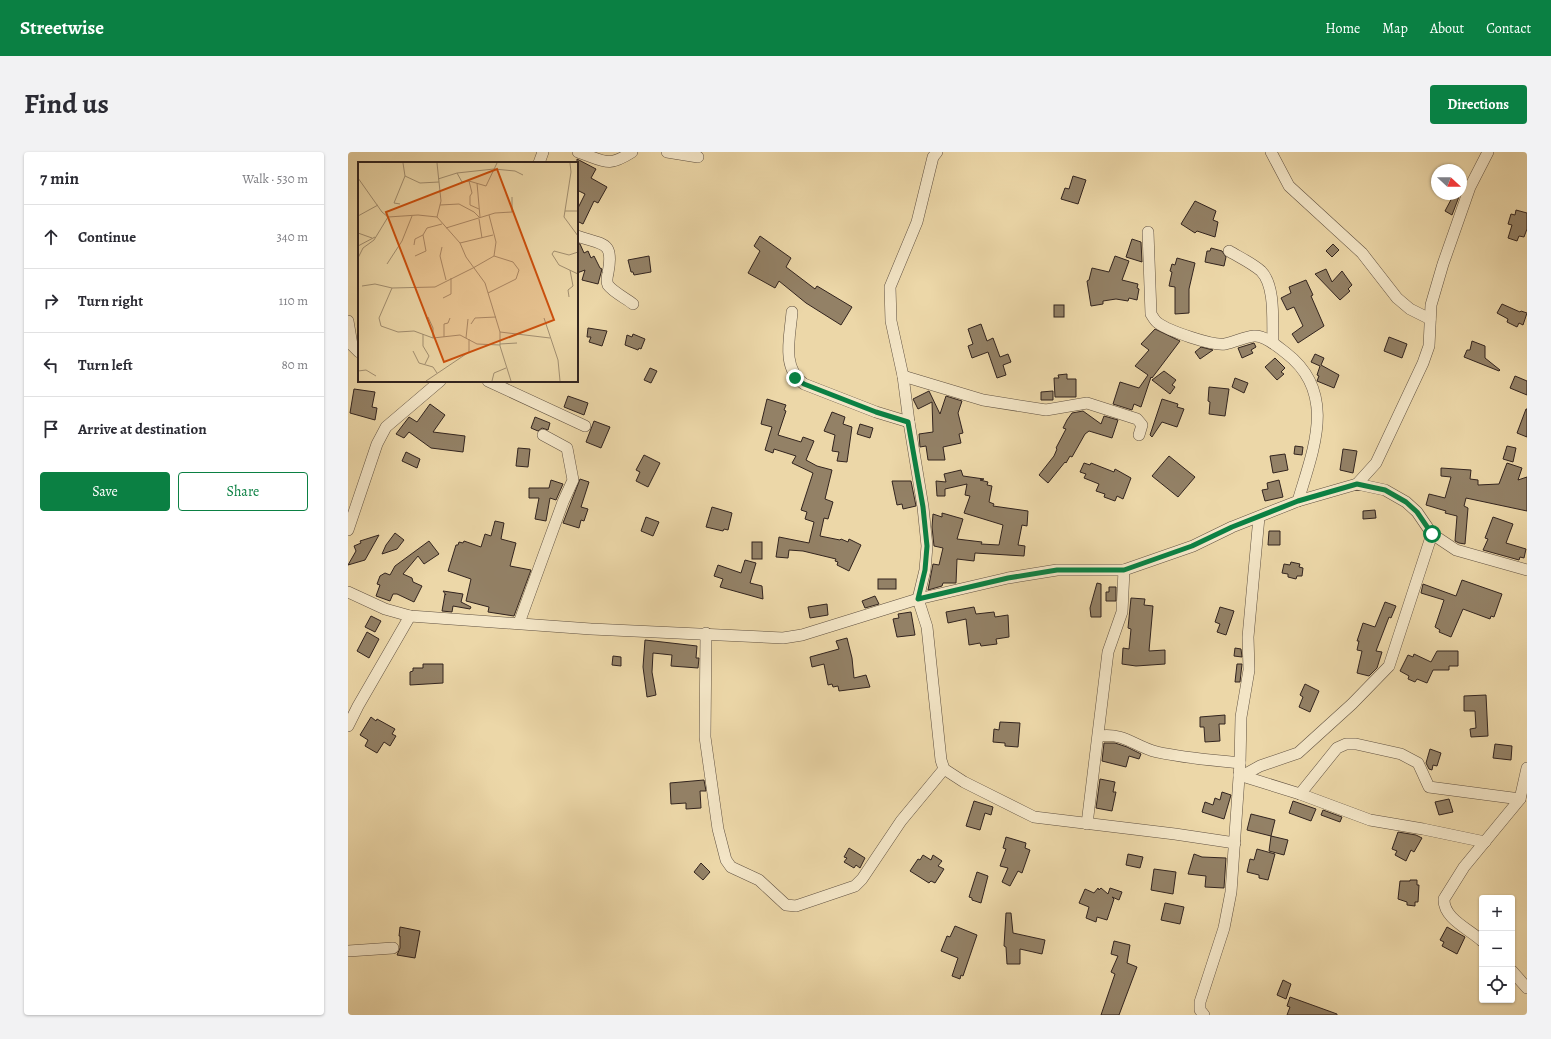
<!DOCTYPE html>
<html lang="en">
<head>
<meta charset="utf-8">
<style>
	body { margin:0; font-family:Alegreya,serif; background:#f2f2f3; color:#2b2b33 }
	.controls { position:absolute; right:12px; bottom:12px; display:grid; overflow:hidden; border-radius:4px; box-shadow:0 1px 3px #0004 }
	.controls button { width:36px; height:36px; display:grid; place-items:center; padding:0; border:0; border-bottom:1px solid #e1e1e2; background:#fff; color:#2b2b33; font:20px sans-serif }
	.compass { position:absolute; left:1083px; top:12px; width:36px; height:36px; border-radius:50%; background:#fff; box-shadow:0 1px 3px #0004; rotate:111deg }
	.stop { position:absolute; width:12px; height:12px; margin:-9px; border:3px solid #0b8043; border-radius:50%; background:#fff }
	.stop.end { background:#0b8043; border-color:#fff; box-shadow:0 1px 4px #0008 }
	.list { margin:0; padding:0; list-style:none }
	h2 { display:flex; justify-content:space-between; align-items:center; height:52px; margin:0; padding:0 16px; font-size:17px }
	h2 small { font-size:13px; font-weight:400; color:#7c7c81 }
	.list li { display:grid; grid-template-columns:26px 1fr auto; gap:12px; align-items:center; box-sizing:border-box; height:64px; padding:0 16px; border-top:1px solid #e1e1e2 }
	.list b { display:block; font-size:15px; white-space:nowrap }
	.list em { font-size:13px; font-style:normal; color:#7c7c81 }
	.actions { display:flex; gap:8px; padding:12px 16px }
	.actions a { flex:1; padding:9px 0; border:1px solid #0b8043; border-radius:4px; text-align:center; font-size:14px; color:#0b8043 }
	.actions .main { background:#0b8043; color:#fff }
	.icon { flex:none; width:22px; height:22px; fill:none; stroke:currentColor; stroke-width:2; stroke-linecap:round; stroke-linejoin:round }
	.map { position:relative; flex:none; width:1179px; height:863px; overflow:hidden; border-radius:4px }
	header { display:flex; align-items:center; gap:24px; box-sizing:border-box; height:56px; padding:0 20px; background:#0b8043; color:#fff }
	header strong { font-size:19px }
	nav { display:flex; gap:22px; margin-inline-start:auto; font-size:14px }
	.intro { display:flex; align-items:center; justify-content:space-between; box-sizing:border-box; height:96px; padding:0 24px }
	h1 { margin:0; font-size:28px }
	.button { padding:10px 18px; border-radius:4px; background:#0b8043; color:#fff; font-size:14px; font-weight:700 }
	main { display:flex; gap:24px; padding:0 24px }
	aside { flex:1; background:#fff; border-radius:4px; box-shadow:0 1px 3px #0004 }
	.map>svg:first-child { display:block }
	.building { fill:#938166; stroke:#32241f }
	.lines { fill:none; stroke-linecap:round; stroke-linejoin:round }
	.minor-casing { stroke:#605141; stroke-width:12 }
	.minor { stroke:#f3e5c6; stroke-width:11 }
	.route { stroke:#0b8043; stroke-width:5 }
	.inset-road { fill:none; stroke:#a28f71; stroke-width:1 }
	.view { fill:#cd510f; fill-opacity:0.15; stroke:#cd510f; stroke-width:2 }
	.inset-edge { fill:none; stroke:#32241f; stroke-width:2 }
</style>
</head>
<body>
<header>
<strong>Streetwise</strong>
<nav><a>Home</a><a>Map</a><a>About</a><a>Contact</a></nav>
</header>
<div class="intro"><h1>Find us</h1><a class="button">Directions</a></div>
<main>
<aside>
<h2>7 min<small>Walk · 530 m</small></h2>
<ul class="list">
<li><svg class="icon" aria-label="ahead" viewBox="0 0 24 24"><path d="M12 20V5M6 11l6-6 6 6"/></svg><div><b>Continue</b></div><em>340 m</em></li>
<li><svg class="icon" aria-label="right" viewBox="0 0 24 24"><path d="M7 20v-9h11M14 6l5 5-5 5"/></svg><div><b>Turn right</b></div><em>110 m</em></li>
<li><svg class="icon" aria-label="left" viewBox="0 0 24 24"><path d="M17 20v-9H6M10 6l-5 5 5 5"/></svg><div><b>Turn left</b></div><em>80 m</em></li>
<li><svg class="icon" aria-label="arrive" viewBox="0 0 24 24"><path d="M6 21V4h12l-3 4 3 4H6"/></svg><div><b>Arrive at destination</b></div></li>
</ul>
<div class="actions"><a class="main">Save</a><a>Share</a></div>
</aside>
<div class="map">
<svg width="1179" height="863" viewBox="0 0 1179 863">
	<rect width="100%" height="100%" fill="#ecd7a8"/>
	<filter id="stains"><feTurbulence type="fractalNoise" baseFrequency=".005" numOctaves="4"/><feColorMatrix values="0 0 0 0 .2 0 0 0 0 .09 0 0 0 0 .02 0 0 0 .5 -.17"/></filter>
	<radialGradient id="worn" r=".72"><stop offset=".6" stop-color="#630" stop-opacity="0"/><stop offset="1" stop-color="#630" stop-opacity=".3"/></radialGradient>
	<g class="building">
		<polygon points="229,7 248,17 243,26 259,35 250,51 246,49 235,72 229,69 229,58 237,42 229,38"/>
		<polygon points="725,24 738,28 730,52 713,47 717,36 721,37"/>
		<polygon points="1106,42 1112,42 1104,63 1097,59"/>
		<polygon points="847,49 868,59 865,68 870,70 867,85 849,79 847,81 833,72"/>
		<polygon points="1168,58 1179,61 1179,77 1176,85 1171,84 1169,89 1160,86 1164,73 1160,72 1163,62 1167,63"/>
		<polygon points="412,84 443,106 438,115 467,137 469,134 504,155 493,173 458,151 431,129 427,136 400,121 412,99 406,94"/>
		<polygon points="784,87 793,90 794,110 778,105"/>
		<polygon points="229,91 232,92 236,101 240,99 243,106 246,104 252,116 254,117 250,132 234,128 237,118 229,121"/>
		<polygon points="985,92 991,98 984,105 978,99"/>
		<polygon points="863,96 874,99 878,105 876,114 857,110 859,99 862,99"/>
		<polygon points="301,104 303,120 286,123 285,120 283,120 280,108"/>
		<polygon points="767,104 781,109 774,128 790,132 789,136 791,137 789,148 781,146 780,149 768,147 755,149 755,152 743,154 739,129 741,128 744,116 761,120"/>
		<polygon points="829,106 847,111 841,137 841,161 827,162 827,135 821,134 824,120 822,119 824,112 827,113"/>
		<polygon points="978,117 984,130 994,119 1004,133 1000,137 1002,139 992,148 967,122"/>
		<polygon points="958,128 965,143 963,144 976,174 950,191 944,182 955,174 946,155 939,158 933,146 943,141 941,135"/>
		<polygon points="1154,152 1172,160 1173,159 1179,161 1175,173 1171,171 1169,175 1159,170 1160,167 1149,161"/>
		<rect x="706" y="153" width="10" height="12"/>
		<polygon points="633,172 639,189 645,186 652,205 660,202 663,210 655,213 658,223 649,226 640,200 624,206 620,194 625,192 620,177"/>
		<polygon points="240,176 259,179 254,194 241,190 243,185 239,185"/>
		<polygon points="807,177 832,189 804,226 803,225 793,255 786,252 784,258 765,252 772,230 791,236 800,223 787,214 801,198 793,192"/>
		<polygon points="285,182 297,187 293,197 291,196 290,198 277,193 279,183 284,185"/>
		<polygon points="1041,185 1059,192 1054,206 1036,199"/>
		<polygon points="1124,189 1137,194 1137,206 1152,218 1151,219 1116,205 1119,198 1122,198"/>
		<polygon points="906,191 908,195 903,198 905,201 894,206 890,196"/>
		<polygon points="853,195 865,198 852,207 847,200"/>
		<polygon points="967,202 976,206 973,213 991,223 986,236 969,229 971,224 969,223 972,214 963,210"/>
		<polygon points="927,206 937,216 933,220 936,222 929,228 917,215"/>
		<polygon points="302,216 309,219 303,231 296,228"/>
		<polygon points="816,219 828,228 824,233 827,235 822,242 804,228"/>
		<polygon points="719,222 719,227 728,227 728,245 707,245 706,226 711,226 710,223"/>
		<polygon points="1167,224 1179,229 1179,243 1162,236"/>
		<polygon points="887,226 900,231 896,241 884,235"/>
		<polygon points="861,235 881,237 877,264 861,262 862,250 860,249"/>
		<polygon points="6,237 27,240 24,255 29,256 27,268 2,261"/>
		<polygon points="581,239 592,262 598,244 614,249 610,261 615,281 611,282 613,291 595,295 597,308 580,308 578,294 572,295 571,282 585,280 584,250 570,257 565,247"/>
		<polygon points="705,239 705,248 693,248 693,240"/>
		<polygon points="220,244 240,251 236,263 216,255"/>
		<polygon points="419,247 438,253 436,258 438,259 430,283 453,290 455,285 466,289 458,308 469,314 484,318 477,347 485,350 480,367 476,366 472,384 492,388 493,387 500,390 501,387 513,393 501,419 489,413 490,410 487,409 488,407 455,399 441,398 440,406 428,405 431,385 461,391 466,370 457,367 459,360 453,358 465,321 444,311 448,304 426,297 425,301 417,298 424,275 413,272"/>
		<polygon points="814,247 830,252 829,255 836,257 829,275 814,270 804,285 802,283"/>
		<polygon points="82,252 97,263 85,280 117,284 115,300 83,296 61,280 56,286 48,282 61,265 69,270"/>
		<polygon points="1178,257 1179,257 1179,285 1169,281"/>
		<polygon points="735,259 753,272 756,264 770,268 764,286 741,279 737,282 724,305 722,304 718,311 717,310 700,331 691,323 706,304 709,297 708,296 718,277 715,276 719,268 724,261"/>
		<polygon points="484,260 497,265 495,272 504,275 499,310 489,309 491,300 484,299 487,283 476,279"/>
		<polygon points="187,265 202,271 200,278 194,276 190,279 183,276"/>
		<polygon points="246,269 262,275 253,296 238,290"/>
		<polygon points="512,272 525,276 522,286 509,282"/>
		<polygon points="947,294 955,295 954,303 946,302"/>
		<polygon points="1159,294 1168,296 1165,310 1155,307"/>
		<polygon points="170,296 182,297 180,315 168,314"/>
		<polygon points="995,297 1009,299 1005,321 992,318"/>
		<polygon points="58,300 72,307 69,316 54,309"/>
		<polygon points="937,302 940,318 925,321 922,304"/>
		<polygon points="296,303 312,311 300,335 288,329 292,320 288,318"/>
		<polygon points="821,304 847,325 830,345 804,324"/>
		<polygon points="736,311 742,313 743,311 766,320 767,317 783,326 775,347 769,344 767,349 756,345 757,342 748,339 751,332 736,326 738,322 732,320"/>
		<polygon points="1159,311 1174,316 1170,328 1179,325 1179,359 1118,346 1116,354 1120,356 1117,392 1111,391 1107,389 1109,364 1097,361 1098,359 1078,353 1081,342 1097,346 1103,325 1093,324 1093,316 1123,318 1122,327 1130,328 1130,333 1151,332"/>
		<polygon points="613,318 615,324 636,327 632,328 640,330 639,333 644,334 641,350 646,352 645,354 680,359 679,374 674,373 670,393 677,394 676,404 627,401 626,409 609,407 608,431 595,431 594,434 580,438 585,412 591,413 595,396 586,394 584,375 585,362 594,365 594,361 615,367 609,387 634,390 633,392 651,393 655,373 616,361 622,344 617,343 619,332 597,337 597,344 589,344 588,329 598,330 596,322"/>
		<polygon points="232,327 241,330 233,355 240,357 236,369 233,368 231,376 215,371"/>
		<polygon points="203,328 215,332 208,348 202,346 198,369 187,367 191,346 181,346 181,336 201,336"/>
		<polygon points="931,328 935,345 917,349 914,338 920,337 919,331"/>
		<polygon points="544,329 563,329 568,354 555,357 554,352 549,353"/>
		<polygon points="364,355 384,361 380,378 376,377 375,379 358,375"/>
		<polygon points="1027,358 1028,366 1015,367 1015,359"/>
		<polygon points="298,365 311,370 305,384 293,379"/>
		<polygon points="1145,365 1165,372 1158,391 1178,397 1176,406 1172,405 1171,408 1135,398 1140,387 1137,386"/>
		<polygon points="147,369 156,371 153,387 168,391 162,414 183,418 166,464 140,460 141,455 118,449 123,427 100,419 108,393 110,393 111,390 115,391 116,389 133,395 137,382 143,384"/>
		<polygon points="921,379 932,379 932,393 920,393"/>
		<polygon points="47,381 56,388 49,397 34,402 38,393"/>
		<polygon points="31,383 17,408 0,413 8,399 6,394 13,391 12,389"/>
		<polygon points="81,389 91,402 76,412 70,404 55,422 64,426 65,430 74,434 66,450 49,442 45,442 42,449 28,444 32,433 29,432 32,424 37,421 42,423 47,414"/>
		<rect x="404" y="390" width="10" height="17"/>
		<polygon points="397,408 408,411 402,431 414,434 415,447 372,435 375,427 366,424 370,413 393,421"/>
		<polygon points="943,410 952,412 951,415 955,416 954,424 949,424 948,427 940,425 940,422 934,421 936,412 942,413"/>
		<rect x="530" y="427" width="18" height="10"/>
		<polygon points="1114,428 1154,442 1146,465 1143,464 1142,467 1115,457 1103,485 1091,480 1092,478 1087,475 1096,448 1073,441 1075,432 1108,444"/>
		<polygon points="749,431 753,432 753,465 743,465 742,456"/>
		<polygon points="761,435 768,435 768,449 758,449 758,440 761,440"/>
		<polygon points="95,439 115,442 113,450 123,455 122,457 105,454 104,460 94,459 97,442 98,443"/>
		<polygon points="527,444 531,452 517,456 514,449"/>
		<polygon points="783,446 797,447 796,453 805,454 801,499 817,498 817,512 788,514 774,512 775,496 781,497 783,477 780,476"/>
		<polygon points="1037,450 1048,454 1043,466 1041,465 1028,499 1034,500 1029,516 1021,524 1009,521 1014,499 1009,498 1011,489 1009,489 1015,471 1027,475"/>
		<polygon points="479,452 480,463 462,466 460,455"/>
		<polygon points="626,455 628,462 646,460 647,465 660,463 661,485 648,487 649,492 633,494 632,491 621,493 618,467 600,471 598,460"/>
		<polygon points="872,455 886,459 878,483 869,480 872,472 867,470"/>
		<polygon points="563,460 567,483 549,485 545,467 551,466 550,462"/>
		<polygon points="23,464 33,469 27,480 17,475"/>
		<polygon points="19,480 31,487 21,506 9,499"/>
		<polygon points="499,486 504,506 506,526 518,523 522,535 491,539 490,534 485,535 484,532 480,533 476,512 464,515 462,505 491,497 488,489"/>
		<polygon points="297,488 349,494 348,506 351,506 350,516 323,514 324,503 305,501 304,520 308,543 299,545 295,515"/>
		<polygon points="887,496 893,497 894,505 886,504"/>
		<polygon points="1089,499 1110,499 1110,514 1101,514 1101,518 1085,518 1079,531 1069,527 1067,530 1060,527 1061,524 1052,519 1060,503 1065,505 1066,502 1083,510"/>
		<polygon points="265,504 273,505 273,514 264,513"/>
		<polygon points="75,512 95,512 95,531 62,533 62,520 65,519 65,516 75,516"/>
		<polygon points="889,512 894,512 892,530 887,530"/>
		<polygon points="957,532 971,539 962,560 951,555 955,545 952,543"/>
		<polygon points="1138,543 1140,584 1123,585 1122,577 1128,576 1127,559 1116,559 1116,544"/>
		<polygon points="877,563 877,572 871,572 872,589 857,590 856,575 852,575 852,565"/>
		<polygon points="23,565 28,569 29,567 47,577 44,582 48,584 42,594 36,590 29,601 17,594 20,588 12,583"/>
		<polygon points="652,570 672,571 670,595 657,594 657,591 645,590 646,577 651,578"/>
		<polygon points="756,591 767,591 779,595 793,602 791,607 781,604 778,615 754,609"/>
		<polygon points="1147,592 1164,594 1163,608 1145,606"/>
		<polygon points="1082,597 1093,601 1089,614 1085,613 1084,618 1081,617 1078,611"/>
		<polygon points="752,627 767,630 765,640 768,640 764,659 748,656"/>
		<polygon points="356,628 358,639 352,639 353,656 338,657 338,651 323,652 322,631"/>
		<polygon points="874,640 883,643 876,667 854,660 857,650 865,653 867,646 872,648"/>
		<polygon points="1101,647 1105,660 1091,663 1087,650"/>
		<polygon points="626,649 645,655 643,663 637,661 632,678 618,674"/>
		<polygon points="945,649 968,657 963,669 941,661"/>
		<polygon points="975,658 994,665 992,670 973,663"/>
		<polygon points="903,662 927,668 923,684 899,678"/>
		<polygon points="1050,680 1068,683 1074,686 1066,700 1063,698 1058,709 1047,703 1049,699 1044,697"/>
		<polygon points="923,684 940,688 936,703 921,699"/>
		<polygon points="658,685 678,691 677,696 682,698 674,721 670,719 662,734 654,730 660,716 652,714 658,697 655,696"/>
		<polygon points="501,696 517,706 512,716 508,713 506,716 496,710 499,706 496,705"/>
		<polygon points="909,697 927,702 920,728 911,726 911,723 899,720 902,707 906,708"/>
		<polygon points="780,702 795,705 792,716 778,713"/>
		<polygon points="846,702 854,705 878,706 876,736 857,735 858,724 840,722"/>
		<polygon points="575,703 583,708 585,703 594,709 590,714 596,717 587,731 583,729 581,731 562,719 570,707 572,708"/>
		<polygon points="353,711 362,720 355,728 346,720"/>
		<polygon points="806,717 828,720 825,742 803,738"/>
		<polygon points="629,720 640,724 633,751 624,748 624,746 621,745"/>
		<polygon points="1062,728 1069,728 1069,733 1071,733 1070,750 1067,750 1067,754 1059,753 1059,750 1050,747 1052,729 1062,729"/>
		<polygon points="750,736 751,738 753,736 760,742 762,736 774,740 771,748 764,745 766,747 759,768 749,765 748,770 738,766 741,755 731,751 737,737 746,741"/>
		<polygon points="817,751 836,755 832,772 813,768"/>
		<polygon points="658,761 663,761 665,781 697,788 694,802 672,797 672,812 659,812 658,795 656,794"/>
		<polygon points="607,774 629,783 615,824 613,823 612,827 604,824 610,806 593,799 599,784 602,785"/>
		<polygon points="52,775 72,779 67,806 49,803 52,796 52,784 51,784"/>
		<polygon points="1099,775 1117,785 1109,802 1094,794 1096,790 1092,788"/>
		<polygon points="766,789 782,793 779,811 789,815 771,863 753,863 767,822 763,820 770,804 763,802"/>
		<polygon points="935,828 943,832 938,847 929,843"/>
		<polygon points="942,845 989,862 989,863 939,863 942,855 939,854"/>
	</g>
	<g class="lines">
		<g class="minor-casing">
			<g id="minor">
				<path d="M230 0C257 9 259 16 284 0"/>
				<polyline points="319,0 350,5"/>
				<polyline points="589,0 585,5 569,70 542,135 543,169 555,224 561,270 575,355 579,394 577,418 570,447 579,475 593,608 596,617 616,630 686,665 827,682 887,691"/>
				<polyline points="923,0 941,34 1014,101 1049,146 1062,157 1082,167"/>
				<polyline points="191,11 195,0"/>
				<path d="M800 80 803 162C805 165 807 169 810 171 821 179 864 194 877 192 887 190 896 185 906 184 917 183 930 195 938 201 990 241 965 298 950 349"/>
				<path d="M229 84C256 93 266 89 260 121 259 125 258 129 260 133 265 140 279 147 285 152"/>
				<path d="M881 99C891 105 904 111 913 119 928 134 924 171 925 191"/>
				<path d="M444 160C442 185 433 216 456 232L528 260 561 270"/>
				<polyline points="0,169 4,193 11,200"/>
				<polyline points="555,224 635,248 698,258 739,251 789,267 794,273 791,283"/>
				<polyline points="140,229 237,274"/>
				<polyline points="1009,332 1028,311 1075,211 1081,194 1083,153 1095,112 1122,35 1140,0"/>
				<polyline points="0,378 29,292 38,275 92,229"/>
				<polyline points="0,440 37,457 62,464 243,477 435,486 454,483 570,447 660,426 709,418 776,418 845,394 884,375 950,349 1009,332 1037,338 1058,350 1069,360 1084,382 1108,398 1179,418"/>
				<polyline points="171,471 215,350 225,328 219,296 195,283"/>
				<polyline points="358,481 357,585 370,677 378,708 383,715 411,728 438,753 448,754 507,734 514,727 553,669 596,617"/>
				<polyline points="0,574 10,554 62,464"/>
				<path d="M751 584C779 581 785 594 809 600 836 606 864 608 892 611"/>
				<polyline points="891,623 952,642 1022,668 1075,677 1137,690"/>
				<polyline points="894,624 912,614 950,601 1004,552 1041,514 1084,382"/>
				<polyline points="952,642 989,596 998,592 1008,592 1053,602 1070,611 1081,635 1172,647"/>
				<polyline points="739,672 760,500 774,460 776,418"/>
				<path d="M1134 789C1121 777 1095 766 1096 747L1116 715 1172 647 1179 616"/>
				<polyline points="0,799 45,796"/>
				<polyline points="1164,819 1179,836"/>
				<polyline points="856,863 852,858 852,850 876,776 883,740 892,611 893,565 901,518 900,485 911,365"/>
			</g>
		</g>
		<use href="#minor" class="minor"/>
	</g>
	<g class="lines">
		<polyline class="route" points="447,226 456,232 528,260 560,270 575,355 579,394 577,418 570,447 660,426 709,418 776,418 844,394 884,375 950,349 1009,332 1037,338 1058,350 1069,360 1084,382"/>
	</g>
	<g transform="translate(10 10)">
		<rect width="220" height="220" fill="#ecd7a8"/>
		<path class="inset-road" d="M79 1 83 39 79 55 102 81 108 95 127 121 142 170V184L153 219M212 1 213 10 206 55 220 74M99 11 136 7 157 9 165 13M47 14 62 21 81 20M0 16 24 50 30 55 60 53 79 55M80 17 99 11 104 20 111 19 128 24 139 1M111 19 114 31 112 34V43L121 47M119 21 122 55M42 42 36 41 47 14 45 1M82 43 101 42 116 50 122 56M207 49H220M0 54 20 43M121 57 124 76M88 66 137 51 154 50V35M0 71 14 76M102 81 135 73M56 83 57 77 65 73M0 84 17 75M84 85 82 94 88 118M220 90 211 93 196 89 194 92 201 103 220 112M57 94 68 89 65 73 69 66 84 62M0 96 5 86 16 78 30 55M29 102 44 79 54 54M4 124 17 122 34 126 77 125 115 106 136 94 138 80 131 53M34 126 21 156 23 164 40 170 56 169 75 176 102 173 119 182 142 183M130 131 158 117 161 108 155 100 136 94M211 135 210 128 215 124 212 108M85 136 93 132V116M70 155 75 166V176M186 156 200 198 202 219M113 162 117 156 138 155M142 170 192 176M65 172V184L71 194 67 202M86 175V162L90 161 92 156M108 176 110 157M142 182 159 181M55 189 61 201 75 205 79 211M0 209 8 208 18 214M68 219 111 190V177M134 219 136 211 148 206"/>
		<path class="view" d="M139 7 196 158 86 200 28 50Z"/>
		<rect width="220" height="220" class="inset-edge"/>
	</g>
	<rect width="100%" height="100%" filter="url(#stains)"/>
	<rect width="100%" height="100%" fill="url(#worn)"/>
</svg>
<div class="controls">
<button>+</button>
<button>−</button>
<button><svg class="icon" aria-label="locate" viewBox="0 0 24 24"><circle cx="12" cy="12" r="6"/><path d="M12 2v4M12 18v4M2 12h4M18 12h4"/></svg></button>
</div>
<svg class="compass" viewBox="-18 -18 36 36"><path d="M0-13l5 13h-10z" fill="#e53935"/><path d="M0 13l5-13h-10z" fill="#7c7c81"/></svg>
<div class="stop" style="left:1084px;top:382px"></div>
<div class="stop end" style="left:447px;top:226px"></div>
</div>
</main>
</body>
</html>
